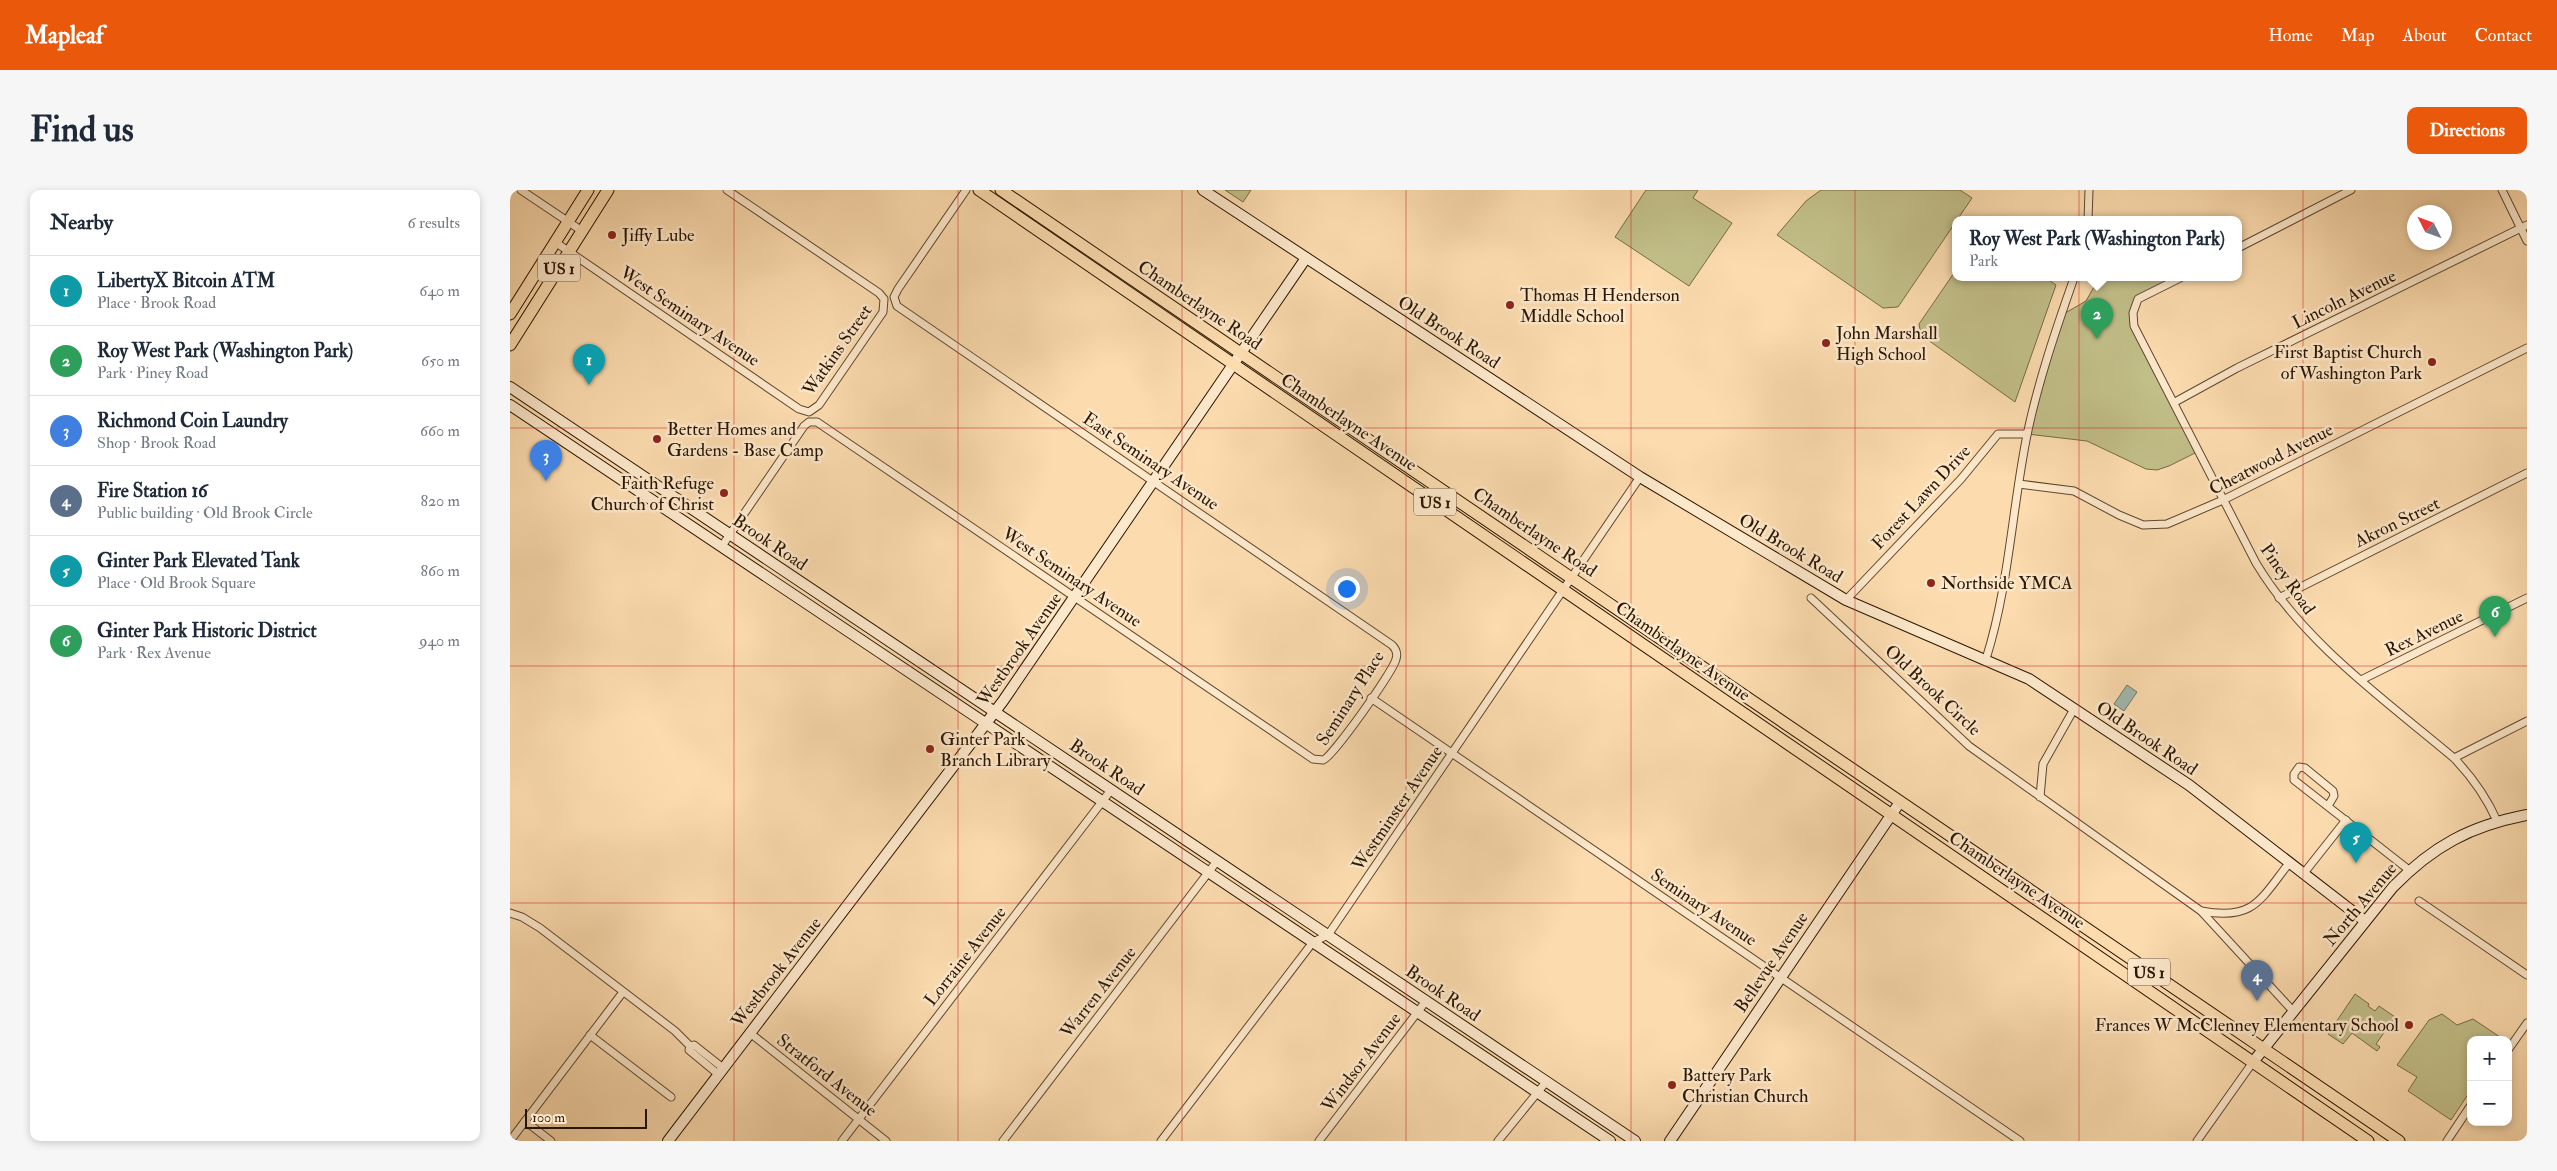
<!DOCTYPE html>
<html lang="en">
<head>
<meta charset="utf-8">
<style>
	body { margin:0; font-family:"IM FELL Double Pica",serif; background:#f6f6f7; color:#1f2937 }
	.controls { position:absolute; right:15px; bottom:15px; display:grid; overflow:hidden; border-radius:10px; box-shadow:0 2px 8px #0003 }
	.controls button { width:45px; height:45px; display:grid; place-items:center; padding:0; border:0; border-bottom:1px solid #e0e1e3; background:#fff; color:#1f2937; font:25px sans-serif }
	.compass { position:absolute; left:1897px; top:15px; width:45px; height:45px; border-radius:50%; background:#fff; box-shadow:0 2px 8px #0003; rotate:312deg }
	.scale { position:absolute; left:15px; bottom:12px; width:122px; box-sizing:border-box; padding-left:5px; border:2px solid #2b1602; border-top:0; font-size:14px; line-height:18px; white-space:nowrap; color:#2b1602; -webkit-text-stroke:4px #fde8cb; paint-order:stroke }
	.you { position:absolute; left:836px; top:398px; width:18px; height:18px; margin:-12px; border:4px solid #fff; border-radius:50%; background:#1a73e8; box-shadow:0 0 0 8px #1a73e833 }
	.badge { display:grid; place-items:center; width:32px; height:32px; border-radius:50%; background:#ea580c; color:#fff; font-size:16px; font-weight:700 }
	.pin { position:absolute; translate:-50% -41px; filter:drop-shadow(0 1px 2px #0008) }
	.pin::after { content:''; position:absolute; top:26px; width:18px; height:15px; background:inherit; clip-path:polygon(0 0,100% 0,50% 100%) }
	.popup { position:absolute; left:1442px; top:26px; width:290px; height:65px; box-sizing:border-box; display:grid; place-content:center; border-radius:10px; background:#fff; filter:drop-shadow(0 1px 4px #0005); font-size:16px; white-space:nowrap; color:#747a83 }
	.popup b { font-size:19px; color:#1f2937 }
	.popup::after { content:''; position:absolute; left:50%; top:100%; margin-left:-10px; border:10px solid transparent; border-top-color:#fff }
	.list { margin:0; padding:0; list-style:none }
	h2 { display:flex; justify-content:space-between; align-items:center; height:65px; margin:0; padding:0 20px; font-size:21px }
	h2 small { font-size:16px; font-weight:400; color:#747a83 }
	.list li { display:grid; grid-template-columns:32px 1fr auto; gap:15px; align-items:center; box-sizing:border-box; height:70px; padding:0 20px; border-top:1px solid #e0e1e3 }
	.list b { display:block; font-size:19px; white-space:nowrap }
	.list p { margin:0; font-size:16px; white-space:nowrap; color:#747a83 }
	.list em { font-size:16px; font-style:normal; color:#747a83 }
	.map { position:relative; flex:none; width:2017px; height:951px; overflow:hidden; border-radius:10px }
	header { display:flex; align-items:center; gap:30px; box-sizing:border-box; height:70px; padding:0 25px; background:#ea580c; color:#fff }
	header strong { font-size:24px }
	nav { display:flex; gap:28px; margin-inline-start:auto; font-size:18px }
	.intro { display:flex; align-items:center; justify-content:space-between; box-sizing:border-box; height:120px; padding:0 30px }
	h1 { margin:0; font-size:35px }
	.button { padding:12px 22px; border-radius:10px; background:#ea580c; color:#fff; font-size:18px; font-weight:700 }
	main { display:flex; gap:30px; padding:0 30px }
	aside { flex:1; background:#fff; border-radius:10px; box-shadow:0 2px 8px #0003 }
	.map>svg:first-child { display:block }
	.green { fill:#c2bf89; stroke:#766a46 }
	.water { fill:#a0bab0; stroke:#71786a }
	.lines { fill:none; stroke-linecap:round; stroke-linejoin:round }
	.street-casing { stroke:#5f482d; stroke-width:9 }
	.secondary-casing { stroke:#2b1602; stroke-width:12 }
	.primary-casing { stroke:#2b1602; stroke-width:13 }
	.street { stroke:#fde8cb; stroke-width:7 }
	.secondary { stroke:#fde8cb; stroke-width:10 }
	.primary { stroke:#fcdcaf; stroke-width:11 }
	.grid { fill:none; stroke:#d62828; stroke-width:1; stroke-opacity:0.55 }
	.poi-dot { fill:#8f2418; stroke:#fde8cb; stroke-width:2 }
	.labels { text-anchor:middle; stroke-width:5; stroke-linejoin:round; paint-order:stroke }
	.shield { fill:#fde8cb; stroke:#6a553e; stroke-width:1 }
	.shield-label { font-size:16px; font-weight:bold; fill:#2b1602 }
	.poi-label { font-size:18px; fill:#2b1602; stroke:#fde8cb; text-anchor:start }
	.street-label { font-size:18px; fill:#2b1602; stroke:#fde8cb }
</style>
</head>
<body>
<header>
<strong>Mapleaf</strong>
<nav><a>Home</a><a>Map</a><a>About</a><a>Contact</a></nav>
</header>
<div class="intro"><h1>Find us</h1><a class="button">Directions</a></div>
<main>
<aside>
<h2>Nearby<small>6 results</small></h2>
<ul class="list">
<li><span class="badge" style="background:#0f9aa8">1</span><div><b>LibertyX Bitcoin ATM</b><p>Place · Brook Road</p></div><em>640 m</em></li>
<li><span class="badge" style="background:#2e9e5b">2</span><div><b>Roy West Park (Washington Park)</b><p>Park · Piney Road</p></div><em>650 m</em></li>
<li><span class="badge" style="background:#3f7fe0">3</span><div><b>Richmond Coin Laundry</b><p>Shop · Brook Road</p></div><em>660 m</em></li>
<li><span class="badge" style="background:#5c6f8a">4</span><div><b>Fire Station 16</b><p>Public building · Old Brook Circle</p></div><em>820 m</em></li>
<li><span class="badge" style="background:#0f9aa8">5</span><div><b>Ginter Park Elevated Tank</b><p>Place · Old Brook Square</p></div><em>860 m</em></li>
<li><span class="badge" style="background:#2e9e5b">6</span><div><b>Ginter Park Historic District</b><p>Park · Rex Avenue</p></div><em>940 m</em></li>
</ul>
</aside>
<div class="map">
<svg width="2017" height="951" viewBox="0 0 2017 951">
	<rect width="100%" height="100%" fill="#fcdcaf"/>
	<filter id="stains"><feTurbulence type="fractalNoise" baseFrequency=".004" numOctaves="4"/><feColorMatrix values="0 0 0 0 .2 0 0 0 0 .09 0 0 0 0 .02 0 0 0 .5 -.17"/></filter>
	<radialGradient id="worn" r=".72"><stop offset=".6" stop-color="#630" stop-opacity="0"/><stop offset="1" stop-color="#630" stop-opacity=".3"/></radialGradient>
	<g class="green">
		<polygon points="715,0 741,0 733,12"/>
		<polygon points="1136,0 1188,0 1183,8 1222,33 1179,96 1105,47"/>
		<polygon points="1311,0 1450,0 1462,8 1388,117 1373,118 1267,45 1296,11"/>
		<polygon points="1446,80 1446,88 1536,88 1546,95 1505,212 1411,145 1409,134"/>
		<polygon points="1589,88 1662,88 1664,91 1628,110 1624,136 1689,261 1659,276 1647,280 1636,279 1577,251 1517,244 1550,126 1576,111"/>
		<polygon points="1845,804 1859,814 1858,816 1865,821 1869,816 1885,827 1866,854 1870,857 1867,861 1842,843 1833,854 1818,844"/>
		<polygon points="1932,824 1947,835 1963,829 1993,849 1961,850 1961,900 1941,930 1898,901 1907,887 1887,875 1919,830"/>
	</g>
	<polygon class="water" points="1617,495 1627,502 1614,521 1604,514"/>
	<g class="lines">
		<g class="street-casing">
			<g id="street">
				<polyline points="11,0 72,41"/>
				<polyline points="1992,0 2017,51"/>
				<polyline points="1578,30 1579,0"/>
				<polyline points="45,52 289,219 299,222 309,215 373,122 374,109 369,103 217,0"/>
				<polyline points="1728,58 1841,0"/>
				<path d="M1670 88 1628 109 1623 123 1624 136 1746 373C1794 453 1874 509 1944 568 1963 588 1976 606 1987 631"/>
				<polyline points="1665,212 1727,178 2017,35"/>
				<polyline points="1509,294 1564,301 1609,325 1633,335 1657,334 1713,310 2017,158"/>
				<path d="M212 356 294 236 299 232H307L803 569 813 570C822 568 884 480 886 469 888 463 886 459 882 455L387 116 384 107 388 99 456 0"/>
				<path d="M1301 408 1459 556 1691 721C1744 731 1750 710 1780 672"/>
				<polyline points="1769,408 2017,283"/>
				<polyline points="1336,410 1451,289 1488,244 1517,244"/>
				<path d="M1476 469C1499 396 1502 319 1517 245 1528 192 1546 139 1564 88"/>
				<polyline points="1851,490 2017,408"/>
				<polyline points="861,508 1510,951"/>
				<polyline points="1944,568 2017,531"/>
				<polyline points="1530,607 1533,574 1564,519"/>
				<polyline points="1818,616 1824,606 1823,601 1795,578 1789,577 1784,584 1784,590 1899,680"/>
				<polyline points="1794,683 1836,630"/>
				<polyline points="1909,711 2017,785"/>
				<polyline points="1691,721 1783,821"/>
				<polyline points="0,723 12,727 30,738 165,841 180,856 179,860 208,884"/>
				<polyline points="240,843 376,951"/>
				<polyline points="80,845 161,907"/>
				<polyline points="180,856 184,855 213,878"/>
				<polyline points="1998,860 2017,833"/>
				<polyline points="15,931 41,951"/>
				<polyline points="0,951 113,802"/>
				<polyline points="332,951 601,600"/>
				<polyline points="493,951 707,671"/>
				<polyline points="651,951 803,752 818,745 1130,287"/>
				<polyline points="809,951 916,811"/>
				<polyline points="988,951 1036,892"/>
				<polyline points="1687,951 1743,872"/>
				<polyline points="1937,951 1961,915"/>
			</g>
		</g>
		<g class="secondary-casing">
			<g id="secondary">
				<polyline points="693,0 1130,287 1336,410 1519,489 1679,595 1855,731"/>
				<polyline points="0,197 1125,951"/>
				<polyline points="0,215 1100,951"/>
				<path d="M1743 872 1883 697C1923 656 1960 636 2017 625"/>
				<polyline points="158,951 493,511 796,68"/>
				<polyline points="1160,951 1390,612"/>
			</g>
		</g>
		<g class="primary-casing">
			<g id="primary">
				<polyline points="469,0 1858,951"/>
				<polyline points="491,0 1889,951"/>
				<polyline points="0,124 78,0"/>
				<polyline points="0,155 98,0"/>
			</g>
		</g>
		<use href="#street" class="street"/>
		<use href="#secondary" class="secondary"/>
		<use href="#primary" class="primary"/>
	</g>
	<path class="grid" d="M224 0V951M448 0V951M672 0V951M896 0V951M1121 0V951M1345 0V951M1569 0V951M1793 0V951M0 238H2017M0 476H2017M0 713H2017"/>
	<g class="poi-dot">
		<circle cx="102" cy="45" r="5"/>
		<circle cx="1000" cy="115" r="5"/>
		<circle cx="1316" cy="153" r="5"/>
		<circle cx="1922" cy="172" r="5"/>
		<circle cx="147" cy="249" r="5"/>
		<circle cx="214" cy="303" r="5"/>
		<circle cx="1421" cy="393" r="5"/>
		<circle cx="420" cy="559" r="5"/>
		<circle cx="1899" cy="835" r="5"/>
		<circle cx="1162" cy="895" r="5"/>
	</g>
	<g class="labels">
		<g class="shield">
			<rect x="28" y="64.5" width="42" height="27" rx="4"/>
			<rect x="904" y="298.5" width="42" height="27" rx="4"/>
			<rect x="1618" y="768.5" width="42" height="27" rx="4"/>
		</g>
		<g class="shield-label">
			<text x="49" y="84">US 1</text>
			<text x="925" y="318">US 1</text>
			<text x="1639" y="788">US 1</text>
		</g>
		<g class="poi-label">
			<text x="112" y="51">Jiffy Lube</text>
			<text x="1010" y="111">Thomas H Henderson<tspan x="1010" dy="21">Middle School</tspan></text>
			<text x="1326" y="149">John Marshall<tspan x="1326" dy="21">High School</tspan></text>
			<text x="1912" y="168" text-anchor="end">First Baptist Church<tspan x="1912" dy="21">of Washington Park</tspan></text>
			<text x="157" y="245">Better Homes and<tspan x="157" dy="21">Gardens - Base Camp</tspan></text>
			<text x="204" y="299" text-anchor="end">Faith Refuge<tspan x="204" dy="21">Church of Christ</tspan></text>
			<text x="1431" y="399">Northside YMCA</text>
			<text x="430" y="555">Ginter Park<tspan x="430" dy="21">Branch Library</tspan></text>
			<text x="1889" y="841" text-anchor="end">Frances W McClenney Elementary School</text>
			<text x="1172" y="891">Battery Park<tspan x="1172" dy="21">Christian Church</tspan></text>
		</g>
		<g class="street-label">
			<text transform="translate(1834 109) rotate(-26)" y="6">Lincoln Avenue</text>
			<text transform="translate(690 115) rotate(34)" y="6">Chamberlayne Road</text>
			<text transform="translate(180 126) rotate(34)" y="6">West Seminary Avenue</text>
			<text transform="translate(939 142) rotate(33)" y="6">Old Brook Road</text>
			<text transform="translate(327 160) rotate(-55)" y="6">Watkins Street</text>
			<text transform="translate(839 232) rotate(34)" y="6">Chamberlayne Avenue</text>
			<text transform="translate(1761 269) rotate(-27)" y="6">Cheatwood Avenue</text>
			<text transform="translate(641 271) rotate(34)" y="6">East Seminary Avenue</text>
			<text transform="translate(1411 307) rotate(-47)" y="6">Forest Lawn Drive</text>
			<text transform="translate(1887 332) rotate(-26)" y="6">Akron Street</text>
			<text transform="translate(1025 342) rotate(34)" y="6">Chamberlayne Road</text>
			<text transform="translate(260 352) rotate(34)" y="6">Brook Road</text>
			<text transform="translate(1281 358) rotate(31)" y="6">Old Brook Road</text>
			<text transform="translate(562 387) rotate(34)" y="6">West Seminary Avenue</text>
			<text transform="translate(1778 389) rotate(55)" y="6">Piney Road</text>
			<text transform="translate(1914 443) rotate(-26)" y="6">Rex Avenue</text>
			<text transform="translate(509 459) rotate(-55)" y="6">Westbrook Avenue</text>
			<text transform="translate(1173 461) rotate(35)" y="6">Chamberlayne Avenue</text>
			<text transform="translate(1423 500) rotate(43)" y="6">Old Brook Circle</text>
			<text transform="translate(840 508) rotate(-57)" y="6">Seminary Place</text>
			<text transform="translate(1637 548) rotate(34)" y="6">Old Brook Road</text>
			<text transform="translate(597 577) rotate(34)" y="6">Brook Road</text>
			<text transform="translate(887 618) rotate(-56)" y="6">Westminster Avenue</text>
			<text transform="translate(1507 690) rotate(34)" y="6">Chamberlayne Avenue</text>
			<text transform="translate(1850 714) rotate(-50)" y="6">North Avenue</text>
			<text transform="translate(1194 717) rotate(34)" y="6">Seminary Avenue</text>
			<text transform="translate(455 766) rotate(-52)" y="6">Lorraine Avenue</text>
			<text transform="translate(1261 772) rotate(-56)" y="6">Bellevue Avenue</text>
			<text transform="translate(266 782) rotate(-52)" y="6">Westbrook Avenue</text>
			<text transform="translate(588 802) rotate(-52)" y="6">Warren Avenue</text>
			<text transform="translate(933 803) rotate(34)" y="6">Brook Road</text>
			<text transform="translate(851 872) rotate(-53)" y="6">Windsor Avenue</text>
			<text transform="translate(317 885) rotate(38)" y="6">Stratford Avenue</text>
		</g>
	</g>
	<rect width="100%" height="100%" filter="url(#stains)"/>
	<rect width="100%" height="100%" fill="url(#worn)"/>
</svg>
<div class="controls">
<button>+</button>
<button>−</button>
</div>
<svg class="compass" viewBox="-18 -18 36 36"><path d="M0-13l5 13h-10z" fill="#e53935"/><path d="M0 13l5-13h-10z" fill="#747a83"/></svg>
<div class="scale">100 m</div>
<div class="you"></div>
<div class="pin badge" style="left:79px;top:195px;background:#0f9aa8">1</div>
<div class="pin badge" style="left:1587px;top:149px;background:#2e9e5b">2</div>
<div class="popup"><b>Roy West Park (Washington Park)</b>Park</div>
<div class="pin badge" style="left:36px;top:291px;background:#3f7fe0">3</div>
<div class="pin badge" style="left:1747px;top:811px;background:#5c6f8a">4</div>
<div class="pin badge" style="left:1846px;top:673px;background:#0f9aa8">5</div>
<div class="pin badge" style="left:1985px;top:447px;background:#2e9e5b">6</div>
</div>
</main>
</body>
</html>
